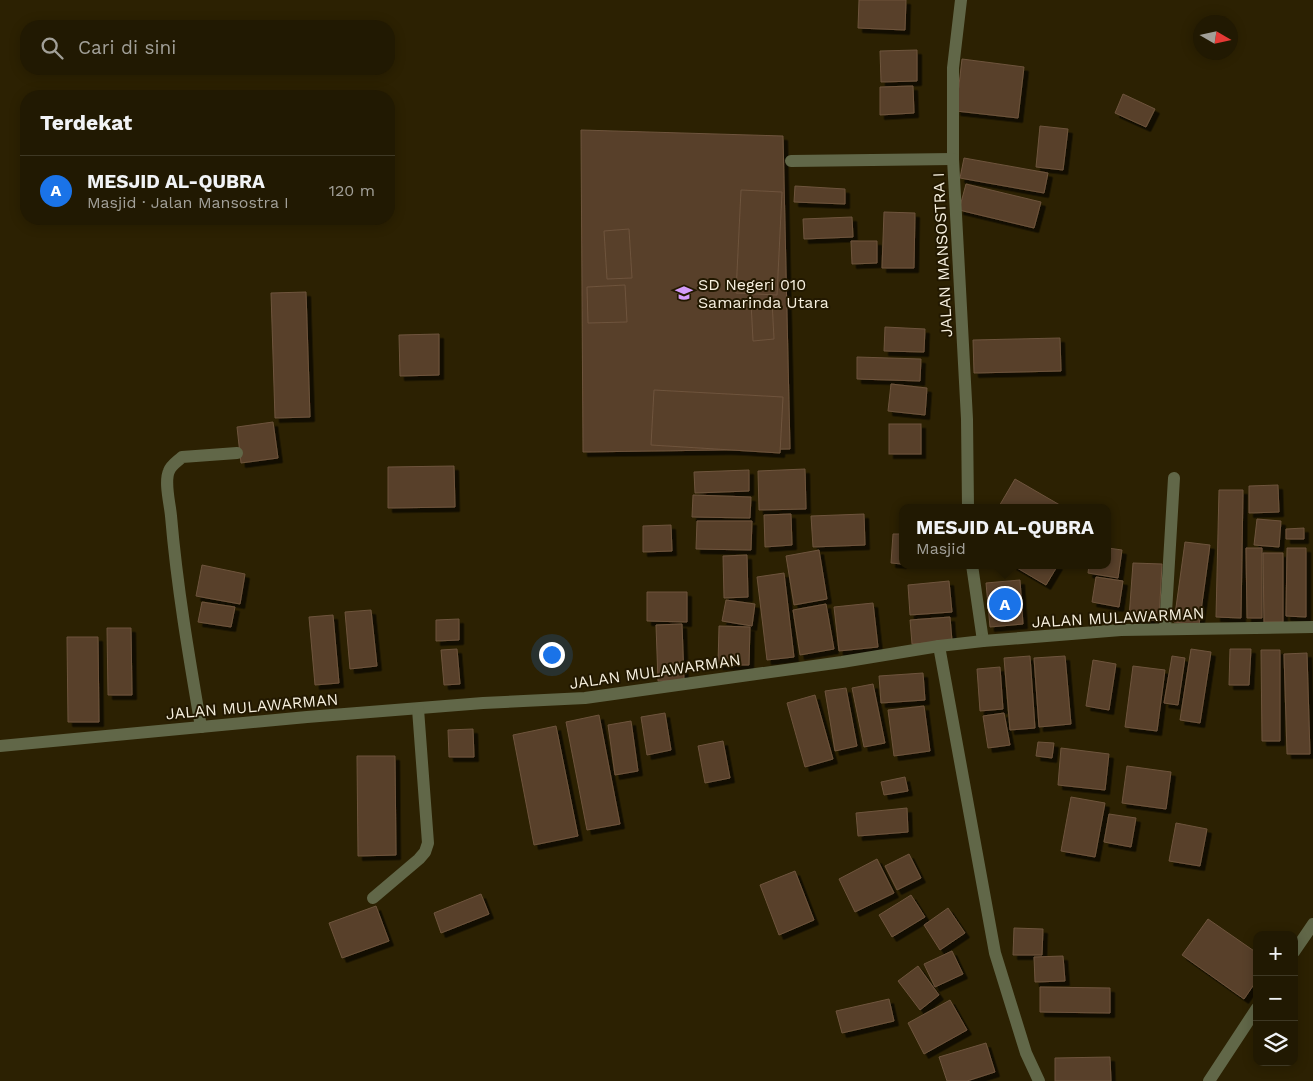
<!DOCTYPE html>
<html lang="id">
<head>
<meta charset="utf-8">
<style>
	body { margin:0; font-family:"Work Sans",sans-serif; background:#29220c; color:#f1f3f6 }
	.controls { position:absolute; right:15px; bottom:15px; display:grid; overflow:hidden; border-radius:10px; box-shadow:0 2px 12px #0003 }
	.controls button { width:45px; height:45px; display:grid; place-items:center; padding:0; border:0; border-bottom:1px solid #3e3824; background:#211902; color:#f1f3f6; font:25px sans-serif }
	.compass { position:absolute; left:1193px; top:15px; width:45px; height:45px; border-radius:50%; background:#211902; box-shadow:0 2px 12px #0003; rotate:99deg }
	.you { position:absolute; left:551px; top:654px; width:18px; height:18px; margin:-12px; border:4px solid #fff; border-radius:50%; background:#1a73e8; box-shadow:0 0 0 8px #1a73e833 }
	.badge { display:grid; place-items:center; width:32px; height:32px; border-radius:50%; background:#1a73e8; color:#fff; font-size:16px; font-weight:700 }
	.pin { position:absolute; translate:-50% -50%; border:2px solid #fff; box-shadow:0 1px 5px #0006 }
	.popup { position:absolute; left:899px; top:504px; width:212px; height:65px; box-sizing:border-box; display:grid; place-content:center; border-radius:10px; background:#211902; filter:drop-shadow(0 1px 4px #0005); font-size:16px; white-space:nowrap; color:#a2a099 }
	.popup b { font-size:19px; color:#f1f3f6 }
	.popup::after { content:''; position:absolute; left:50%; top:100%; margin-left:-10px; border:10px solid transparent; border-top-color:#211902 }
	.list { margin:0; padding:0; list-style:none }
	h2 { display:flex; justify-content:space-between; align-items:center; height:65px; margin:0; padding:0 20px; font-size:21px }
	h2 small { font-size:16px; font-weight:400; color:#a2a099 }
	.list li { display:grid; grid-template-columns:32px 1fr auto; gap:15px; align-items:center; box-sizing:border-box; height:70px; padding:0 20px; border-top:1px solid #3e3824 }
	.list b { display:block; font-size:19px; white-space:nowrap }
	.list p { margin:0; font-size:16px; white-space:nowrap; color:#a2a099 }
	.list em { font-size:16px; font-style:normal; color:#a2a099 }
	.icon { flex:none; width:28px; height:28px; fill:none; stroke:currentColor; stroke-width:2; stroke-linecap:round; stroke-linejoin:round }
	.map { position:relative; flex:none; width:1313px; height:1081px; overflow:hidden }
	.search { position:absolute; background:#211902; box-shadow:0 2px 12px #0003; left:20px; top:20px; width:375px; height:55px; display:flex; align-items:center; gap:12px; box-sizing:border-box; padding:0 18px; border-radius:20px; color:#a2a099; font-size:19px }
	.panel { position:absolute; background:#211902; box-shadow:0 2px 12px #0003; left:20px; top:90px; width:375px; height:135px; border-radius:20px }
	.map>svg:first-child { display:block }
	.building { fill:#59402a; stroke:#6e543d; filter:url(#shadow) }
	.lines { fill:none; stroke-linecap:round; stroke-linejoin:round }
	.minor { stroke:#616748; stroke-width:12 }
	.labels { text-anchor:middle; stroke-width:4; stroke-linejoin:round; paint-order:stroke }
	.street-label { font-size:16px; fill:#f7f0df; stroke:#221800 }
	.poi-label { font-size:16px; fill:#f7f0df; stroke:#221800; text-anchor:start }
</style>
</head>
<body>
<div class="map">
<svg width="1313" height="1081" viewBox="0 0 1313 1081">
	<defs>
		<filter id="shadow"><feDropShadow dx="4.5" dy="4.5" stdDeviation="0" flood-color="#0009"/></filter>
	</defs>
	<rect width="100%" height="100%" fill="#2c2102"/>
	<g class="building">
		<polygon points="859,0 906,0 905,30 858,28"/>
		<polygon points="917,50 917,81 881,82 880,51"/>
		<polygon points="962,59 1024,67 1018,118 956,111"/>
		<polygon points="913,86 914,113 880,115 880,87"/>
		<polygon points="1123,94 1155,109 1146,127 1115,113"/>
		<polygon points="1040,126 1068,129 1063,170 1036,167"/>
		<polygon points="581,130 783,136 790,449 583,452"/>
		<polygon points="964,158 1048,173 1044,193 960,178"/>
		<polygon points="966,184 1041,202 1034,228 959,210"/>
		<polygon points="795,186 845,189 845,204 794,202"/>
		<polygon points="741,190 782,192 777,295 736,293"/>
		<polygon points="884,212 915,213 914,268 882,268"/>
		<polygon points="852,217 853,237 804,239 803,219"/>
		<polygon points="629,229 632,278 607,279 604,231"/>
		<polygon points="851,241 877,241 877,263 852,264"/>
		<polygon points="625,285 627,322 588,323 587,287"/>
		<polygon points="306,292 310,417 275,418 271,293"/>
		<polygon points="772,301 774,339 753,341 751,302"/>
		<polygon points="885,327 925,329 924,352 884,351"/>
		<polygon points="439,334 439,375 400,376 399,335"/>
		<polygon points="1060,338 1061,371 974,373 973,340"/>
		<polygon points="857,357 921,359 920,381 857,379"/>
		<polygon points="891,384 927,388 925,415 888,411"/>
		<polygon points="654,390 783,397 780,453 651,445"/>
		<polygon points="273,422 278,458 241,463 237,427"/>
		<rect x="889" y="424" width="32" height="30"/>
		<polygon points="454,466 455,507 388,508 388,467"/>
		<polygon points="805,469 806,509 759,510 758,471"/>
		<polygon points="749,470 749,491 695,493 694,472"/>
		<polygon points="1015,479 1065,508 998,508"/>
		<polygon points="1278,485 1279,512 1249,513 1249,486"/>
		<polygon points="1219,490 1243,490 1241,618 1216,617"/>
		<polygon points="693,495 751,497 750,518 692,517"/>
		<polygon points="791,514 792,545 765,547 764,515"/>
		<polygon points="864,514 865,545 813,547 811,516"/>
		<polygon points="1257,519 1281,521 1279,547 1254,545"/>
		<polygon points="697,521 752,521 751,550 696,549"/>
		<polygon points="671,525 672,551 643,552 643,526"/>
		<polygon points="1304,528 1304,539 1286,539 1286,529"/>
		<polygon points="893,534 902,534 902,564 891,563"/>
		<polygon points="1185,542 1210,545 1199,625 1174,622"/>
		<polygon points="1108,548 1122,550 1118,578 1088,573 1089,565 1108,565"/>
		<polygon points="1246,548 1262,548 1262,618 1247,618"/>
		<polygon points="1287,548 1306,548 1306,617 1286,616"/>
		<polygon points="819,550 827,599 794,605 786,556"/>
		<polygon points="1263,553 1283,553 1283,622 1264,622"/>
		<polygon points="747,555 748,597 724,598 723,556"/>
		<polygon points="1133,563 1162,564 1159,621 1129,618"/>
		<polygon points="202,565 245,574 240,604 196,596"/>
		<polygon points="1012,565 1058,565 1046,585"/>
		<polygon points="784,573 794,657 767,660 757,577"/>
		<polygon points="1096,577 1123,581 1119,607 1092,602"/>
		<polygon points="1020,580 1023,624 990,627 986,583"/>
		<polygon points="949,581 952,612 910,615 908,585"/>
		<polygon points="647,592 687,592 687,622 647,621"/>
		<polygon points="726,600 755,604 752,626 722,621"/>
		<polygon points="202,602 235,607 231,627 198,622"/>
		<polygon points="873,603 878,647 839,651 834,607"/>
		<polygon points="826,604 834,649 800,655 793,610"/>
		<polygon points="371,610 377,666 350,669 345,612"/>
		<polygon points="333,615 339,683 315,685 309,617"/>
		<polygon points="950,617 952,641 912,644 910,620"/>
		<polygon points="459,619 459,640 436,641 436,620"/>
		<polygon points="682,624 684,680 658,681 656,625"/>
		<polygon points="719,626 750,627 749,665 718,665"/>
		<polygon points="107,628 131,628 132,695 108,695"/>
		<polygon points="67,637 98,637 99,722 68,722"/>
		<polygon points="457,649 460,684 444,685 441,650"/>
		<polygon points="1191,649 1211,652 1200,723 1180,720"/>
		<polygon points="1230,649 1251,649 1249,685 1229,685"/>
		<polygon points="1261,650 1280,650 1280,741 1262,741"/>
		<polygon points="1307,653 1310,754 1287,754 1284,654"/>
		<polygon points="1030,656 1035,728 1010,730 1004,658"/>
		<polygon points="1065,656 1071,724 1039,727 1034,658"/>
		<polygon points="1172,656 1185,658 1178,705 1164,703"/>
		<polygon points="1093,660 1116,664 1109,710 1086,706"/>
		<polygon points="1133,666 1165,670 1157,731 1125,727"/>
		<polygon points="1000,667 1003,709 980,711 977,669"/>
		<polygon points="923,673 925,700 881,703 879,676"/>
		<polygon points="873,684 885,743 864,747 852,688"/>
		<polygon points="846,688 857,746 835,751 825,691"/>
		<polygon points="815,695 833,759 805,767 787,703"/>
		<polygon points="924,706 930,751 894,756 888,710"/>
		<polygon points="665,713 671,750 647,755 641,717"/>
		<polygon points="1004,713 1010,745 988,748 983,716"/>
		<polygon points="599,715 620,824 587,830 566,722"/>
		<polygon points="631,721 638,771 615,775 608,725"/>
		<polygon points="556,726 578,836 534,845 513,735"/>
		<polygon points="473,729 474,757 449,757 448,730"/>
		<polygon points="723,741 730,778 705,783 698,746"/>
		<polygon points="1038,742 1054,743 1052,758 1036,756"/>
		<polygon points="1061,748 1109,754 1105,790 1058,785"/>
		<polygon points="357,756 395,756 396,855 358,856"/>
		<polygon points="1127,766 1171,772 1166,809 1122,803"/>
		<polygon points="905,777 908,791 884,795 881,782"/>
		<polygon points="1071,797 1105,803 1095,857 1061,851"/>
		<polygon points="907,808 908,832 858,836 856,813"/>
		<polygon points="1109,814 1136,818 1131,847 1104,842"/>
		<polygon points="1176,823 1207,829 1200,866 1169,861"/>
		<polygon points="909,854 921,878 897,890 885,866"/>
		<polygon points="877,859 894,893 855,912 839,879"/>
		<polygon points="795,871 814,920 779,935 760,885"/>
		<polygon points="481,894 489,914 441,933 434,913"/>
		<polygon points="911,895 925,917 892,937 879,915"/>
		<polygon points="376,906 389,941 342,958 329,923"/>
		<polygon points="948,908 965,933 940,950 924,925"/>
		<polygon points="1208,919 1257,953 1257,980 1244,999 1182,955"/>
		<polygon points="1014,928 1043,929 1042,955 1013,955"/>
		<polygon points="952,951 963,974 935,987 924,964"/>
		<polygon points="1063,956 1065,981 1035,982 1034,957"/>
		<polygon points="918,966 939,995 920,1010 898,981"/>
		<polygon points="1040,987 1110,988 1110,1013 1040,1012"/>
		<polygon points="889,999 894,1021 842,1033 836,1011"/>
		<polygon points="950,1000 967,1030 924,1054 908,1023"/>
		<polygon points="986,1043 995,1072 967,1081 947,1081 939,1057"/>
		<polygon points="1110,1057 1111,1081 1055,1081 1055,1058"/>
	</g>
	<g class="lines">
		<g class="minor">
			<polyline points="961,0 953,68 953,159 967,419 968,508"/>
			<polyline points="791,161 953,159"/>
			<polyline points="972,565 983,641"/>
			<polyline points="1165,629 1174,478"/>
			<polyline points="939,646 995,953 1026,1053 1039,1081"/>
			<path d="M201 727C189 657 177 587 171 516 170 504 164 482 169 471 171 465 178 461 182 457L237 453"/>
			<polyline points="0,746 307,717 483,703 585,698 842,662 939,646 983,641 1121,630 1313,627"/>
			<polyline points="373,898 419,859 425,852 428,843 418,709"/>
			<polyline points="1294,952 1313,924"/>
			<polyline points="1209,1081 1257,1008"/>
		</g>
	</g>
	<defs>
		<g id="school-bare" transform="scale(1.35)"><path d="M0-5L7-2L0 1L-7-2ZM-4 1L0 2.5L4 1V4Q0 6-4 4Z" fill="#d49cfb" stroke="#221800" stroke-width="2.5" paint-order="stroke"/></g>
	</defs>
	<g fill-rule="evenodd">
		<use href="#school-bare" x="684" y="293"/>
	</g>
	<g class="labels">
		<g class="street-label">
			<text transform="translate(942 255) rotate(-93)" y="6">JALAN MANSOSTRA I</text>
			<text transform="translate(1118 617) rotate(-3)" y="6">JALAN MULAWARMAN</text>
			<text transform="translate(655 671) rotate(-8)" y="6">JALAN MULAWARMAN</text>
			<text transform="translate(252 706) rotate(-5)" y="6">JALAN MULAWARMAN</text>
		</g>
		<g class="poi-label">
			<text x="698" y="290">SD Negeri 010<tspan x="698" dy="18">Samarinda Utara</tspan></text>
		</g>
	</g>
</svg>
<div class="controls">
<button>+</button>
<button>−</button>
<button><svg class="icon" aria-label="layers" viewBox="0 0 24 24"><path d="M12 4l9 5-9 5-9-5zM3 14l9 5 9-5"/></svg></button>
</div>
<svg class="compass" viewBox="-18 -18 36 36"><path d="M0-13l5 13h-10z" fill="#e53935"/><path d="M0 13l5-13h-10z" fill="#a2a099"/></svg>
<div class="you"></div>
<div class="pin badge" style="left:1005px;top:604px">A</div>
<div class="popup"><b>MESJID AL-QUBRA</b>Masjid</div>
<div class="search"><svg class="icon" aria-label="search" viewBox="0 0 24 24"><circle cx="10" cy="10" r="6"/><path d="M15 15l6 6"/></svg>Cari di sini</div>
<section class="panel">
<h2>Terdekat<small></small></h2>
<ul class="list">
<li><span class="badge">A</span><div><b>MESJID AL-QUBRA</b><p>Masjid · Jalan Mansostra I</p></div><em>120 m</em></li>
</ul>
</section>
</div>
</body>
</html>
